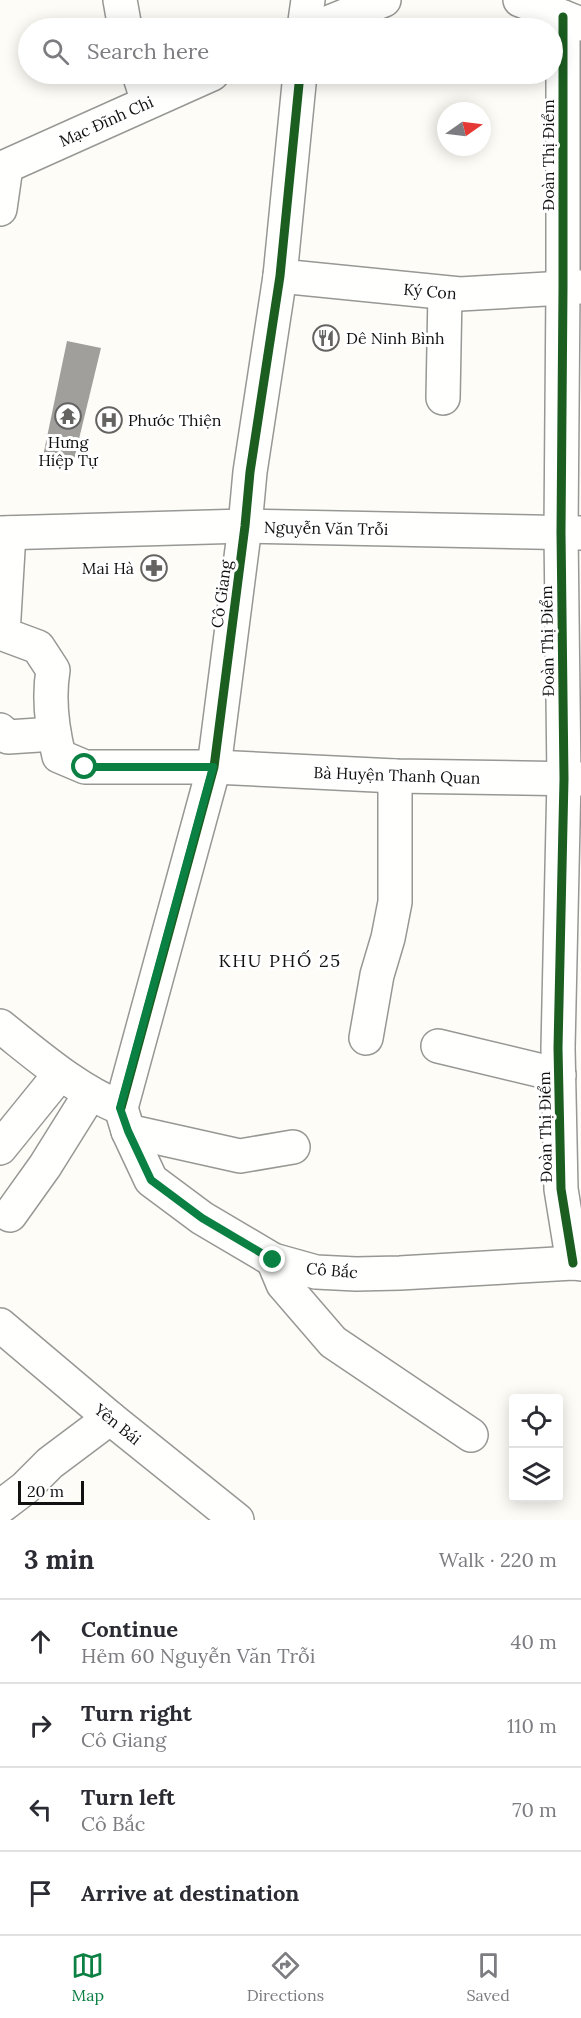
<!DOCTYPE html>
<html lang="en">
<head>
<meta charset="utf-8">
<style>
	body { margin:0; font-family:Lora,serif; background:#f2f2f3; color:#2b2b33 }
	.controls { position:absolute; right:18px; bottom:18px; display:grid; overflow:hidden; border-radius:6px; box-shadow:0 3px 15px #0003 }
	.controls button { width:54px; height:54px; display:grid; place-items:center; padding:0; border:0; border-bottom:2px solid #e1e1e2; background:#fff; color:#2b2b33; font:30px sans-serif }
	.compass { position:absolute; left:437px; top:102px; width:54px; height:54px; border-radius:50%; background:#fff; box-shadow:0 3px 15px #0003; rotate:76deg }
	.scale { position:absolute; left:18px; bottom:15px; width:66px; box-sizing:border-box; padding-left:6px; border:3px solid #111; border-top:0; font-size:16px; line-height:21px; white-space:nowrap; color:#111; -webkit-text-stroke:4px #fff; paint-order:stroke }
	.stop { position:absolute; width:18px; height:18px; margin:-14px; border:4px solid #0b8043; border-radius:50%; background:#fff }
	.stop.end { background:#0b8043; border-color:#fff; box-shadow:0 2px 6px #0008 }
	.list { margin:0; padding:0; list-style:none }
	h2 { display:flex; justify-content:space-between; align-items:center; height:78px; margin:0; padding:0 24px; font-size:26px }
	h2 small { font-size:20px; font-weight:400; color:#7c7c81 }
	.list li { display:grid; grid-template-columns:39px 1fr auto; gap:18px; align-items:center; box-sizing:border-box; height:84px; padding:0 24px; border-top:2px solid #e1e1e2 }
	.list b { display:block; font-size:22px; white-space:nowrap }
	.list p { margin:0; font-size:20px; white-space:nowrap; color:#7c7c81 }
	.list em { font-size:20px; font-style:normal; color:#7c7c81 }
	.icon { flex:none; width:33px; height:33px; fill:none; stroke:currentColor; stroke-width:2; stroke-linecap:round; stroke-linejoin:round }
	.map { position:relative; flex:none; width:581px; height:1520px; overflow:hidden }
	.search { position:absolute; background:#fff; box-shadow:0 3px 15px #0003; left:18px; right:18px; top:18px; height:66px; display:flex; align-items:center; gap:15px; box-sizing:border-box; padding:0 21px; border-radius:33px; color:#7c7c81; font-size:22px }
	.sheet { height:414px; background:#fff }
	nav { display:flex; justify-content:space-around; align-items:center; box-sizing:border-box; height:84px; border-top:2px solid #e1e1e2; background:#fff; font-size:16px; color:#7c7c81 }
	nav a { display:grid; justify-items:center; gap:3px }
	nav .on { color:#0b8043 }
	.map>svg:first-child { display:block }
	.building { fill:#a19f9c }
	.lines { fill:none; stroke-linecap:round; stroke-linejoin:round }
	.minor-casing { stroke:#979795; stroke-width:36 }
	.minor { stroke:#fffffe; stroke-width:33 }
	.cycleway-casing { stroke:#fff; stroke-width:13 }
	.cycleway { stroke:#1b5e20; stroke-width:9 }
	.route { stroke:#0b8043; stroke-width:8 }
	.labels { text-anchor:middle; stroke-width:6; stroke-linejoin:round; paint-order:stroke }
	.street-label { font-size:16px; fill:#111; stroke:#fff }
	.poi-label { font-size:16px; fill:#111; stroke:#fff; text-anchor:start }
	.neighbourhood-label { font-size:18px; letter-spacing:1.5px; fill:#111; stroke:#fff }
</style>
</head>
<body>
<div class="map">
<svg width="581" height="1520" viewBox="0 0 581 1520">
	<rect width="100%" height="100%" fill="#fdfcf7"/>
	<polygon class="building" points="67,341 101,348 72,468 42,461"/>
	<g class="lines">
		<g class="minor-casing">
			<g id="minor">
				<polyline points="120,0 125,28"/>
				<polyline points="520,0 581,24"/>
				<polyline points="563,17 563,288 561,532 564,779 558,1048 561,1189 573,1263"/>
				<polyline points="304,28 308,0"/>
				<polyline points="315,28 384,0"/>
				<polyline points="139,74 148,102"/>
				<polyline points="0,169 212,74"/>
				<polyline points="0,209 6,167"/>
				<polyline points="280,276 460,294 581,287"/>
				<polyline points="443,398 445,293"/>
				<polyline points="0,533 245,526 581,533"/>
				<path d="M9 533 3 634 38 647 53 670C48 700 52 728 59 756L85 767H214L395 776 581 779"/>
				<polyline points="0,730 8,737 54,734"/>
				<path d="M0 1026C38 1056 75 1089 121 1108"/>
				<polyline points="366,1038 377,975 388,938 395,902 395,776"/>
				<polyline points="438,1046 559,1075"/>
				<polyline points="121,1108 214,767 245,526 250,472 280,276 300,74"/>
				<polyline points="121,1108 128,1131 151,1180 202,1218 273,1260 316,1272 356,1274 400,1273 573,1263 581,1264"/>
				<polyline points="128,1131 240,1156 293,1147"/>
				<polyline points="0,1148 60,1074"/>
				<polyline points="10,1215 45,1166 90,1094"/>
				<polyline points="273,1260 283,1284 333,1342 471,1435"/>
				<polyline points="0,1325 110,1418 237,1520"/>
				<polyline points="0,1507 25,1488 50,1463 110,1418"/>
			</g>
		</g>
		<use href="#minor" class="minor"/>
		<g class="cycleway-casing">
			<g id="cycleway">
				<polyline points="563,17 563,288 561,532 564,779 558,1048 561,1189 573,1263"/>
				<polyline points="121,1108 214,767 245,526 250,472 280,276 300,74"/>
			</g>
		</g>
		<use href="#cycleway" class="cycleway"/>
	</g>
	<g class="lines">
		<polyline class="route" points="85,767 213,767 120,1108 128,1131 151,1180 202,1218 273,1260"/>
	</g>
	<defs>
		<g id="restaurant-ring" transform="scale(1.35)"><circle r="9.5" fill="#fff" stroke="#646362" stroke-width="1.5"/><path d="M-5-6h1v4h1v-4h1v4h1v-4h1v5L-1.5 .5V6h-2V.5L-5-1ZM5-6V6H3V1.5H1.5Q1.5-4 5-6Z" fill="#646362"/></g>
		<g id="temple-ring" transform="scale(1.35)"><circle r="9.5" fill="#fff" stroke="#646362" stroke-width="1.5"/><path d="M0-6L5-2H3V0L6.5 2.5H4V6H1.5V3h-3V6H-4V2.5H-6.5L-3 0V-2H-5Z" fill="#646362"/></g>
		<g id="hospital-ring" transform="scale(1.35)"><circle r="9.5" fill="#fff" stroke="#646362" stroke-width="1.5"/><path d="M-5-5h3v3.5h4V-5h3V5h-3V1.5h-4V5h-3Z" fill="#646362"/></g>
		<g id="pharmacy-ring" transform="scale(1.35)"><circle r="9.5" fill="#fff" stroke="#646362" stroke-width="1.5"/><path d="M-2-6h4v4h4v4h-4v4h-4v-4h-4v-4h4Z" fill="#646362"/></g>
	</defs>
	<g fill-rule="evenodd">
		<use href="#restaurant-ring" x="326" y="338"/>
		<use href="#temple-ring" x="68" y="416"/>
		<use href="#hospital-ring" x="109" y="420"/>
		<use href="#pharmacy-ring" x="154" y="568"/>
	</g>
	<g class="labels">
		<g class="street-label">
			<text transform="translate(106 121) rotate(-24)" y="6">Mạc Đĩnh Chi</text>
			<text transform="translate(548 155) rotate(-90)" y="6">Đoàn Thị Điểm</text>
			<text transform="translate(430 291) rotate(5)" y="6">Ký Con</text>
			<text transform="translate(326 528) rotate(1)" y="6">Nguyễn Văn Trỗi</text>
			<text transform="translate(221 594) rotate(-82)" y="6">Cô Giang</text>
			<text transform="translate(547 641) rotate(-91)" y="6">Đoàn Thị Điểm</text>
			<text transform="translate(397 775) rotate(2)" y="6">Bà Huyện Thanh Quan</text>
			<text transform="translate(545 1127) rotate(-91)" y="6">Đoàn Thị Điểm</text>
			<text transform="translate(332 1270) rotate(5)" y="6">Cô Bắc</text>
			<text transform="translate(118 1424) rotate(39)" y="6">Yên Bái</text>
		</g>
		<g class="poi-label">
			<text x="346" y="344">Dê Ninh Bình</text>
			<text x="128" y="426">Phước Thiện</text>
			<text x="68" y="448" text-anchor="middle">Hưng<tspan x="68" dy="18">Hiệp Tự</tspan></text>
			<text x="134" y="574" text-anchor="end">Mai Hà</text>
		</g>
		<g class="neighbourhood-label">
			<text x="280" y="967">KHU PHỐ 25</text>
		</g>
	</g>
</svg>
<div class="controls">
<button><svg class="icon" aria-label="locate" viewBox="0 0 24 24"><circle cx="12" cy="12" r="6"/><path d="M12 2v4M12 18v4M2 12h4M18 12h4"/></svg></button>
<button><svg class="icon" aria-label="layers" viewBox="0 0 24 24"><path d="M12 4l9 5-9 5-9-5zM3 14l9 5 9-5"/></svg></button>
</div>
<svg class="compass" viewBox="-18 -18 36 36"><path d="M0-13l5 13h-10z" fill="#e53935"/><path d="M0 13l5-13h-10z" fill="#7c7c81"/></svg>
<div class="scale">20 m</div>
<div class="stop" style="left:85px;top:767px"></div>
<div class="stop end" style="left:273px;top:1260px"></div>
<div class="search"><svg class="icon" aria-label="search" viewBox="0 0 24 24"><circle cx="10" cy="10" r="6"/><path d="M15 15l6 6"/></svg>Search here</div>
</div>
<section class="sheet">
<h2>3 min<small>Walk · 220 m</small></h2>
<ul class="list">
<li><svg class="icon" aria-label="ahead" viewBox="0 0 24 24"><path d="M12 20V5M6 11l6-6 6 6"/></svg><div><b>Continue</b><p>Hẻm 60 Nguyễn Văn Trỗi</p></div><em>40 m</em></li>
<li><svg class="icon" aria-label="right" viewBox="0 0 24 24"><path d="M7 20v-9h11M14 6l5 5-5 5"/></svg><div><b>Turn right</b><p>Cô Giang</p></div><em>110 m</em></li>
<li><svg class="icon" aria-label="left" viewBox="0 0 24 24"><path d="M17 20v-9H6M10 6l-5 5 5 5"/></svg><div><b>Turn left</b><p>Cô Bắc</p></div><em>70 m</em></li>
<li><svg class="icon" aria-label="arrive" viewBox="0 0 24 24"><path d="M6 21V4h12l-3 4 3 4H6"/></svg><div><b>Arrive at destination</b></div></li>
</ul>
</section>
<nav>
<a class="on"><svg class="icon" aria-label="map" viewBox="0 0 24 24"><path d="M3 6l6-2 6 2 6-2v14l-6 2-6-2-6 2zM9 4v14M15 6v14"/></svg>Map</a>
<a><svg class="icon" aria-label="directions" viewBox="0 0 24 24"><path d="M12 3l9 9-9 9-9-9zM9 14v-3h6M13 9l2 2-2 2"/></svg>Directions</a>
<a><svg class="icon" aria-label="saved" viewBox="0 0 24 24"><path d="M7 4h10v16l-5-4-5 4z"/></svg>Saved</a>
</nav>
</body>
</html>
